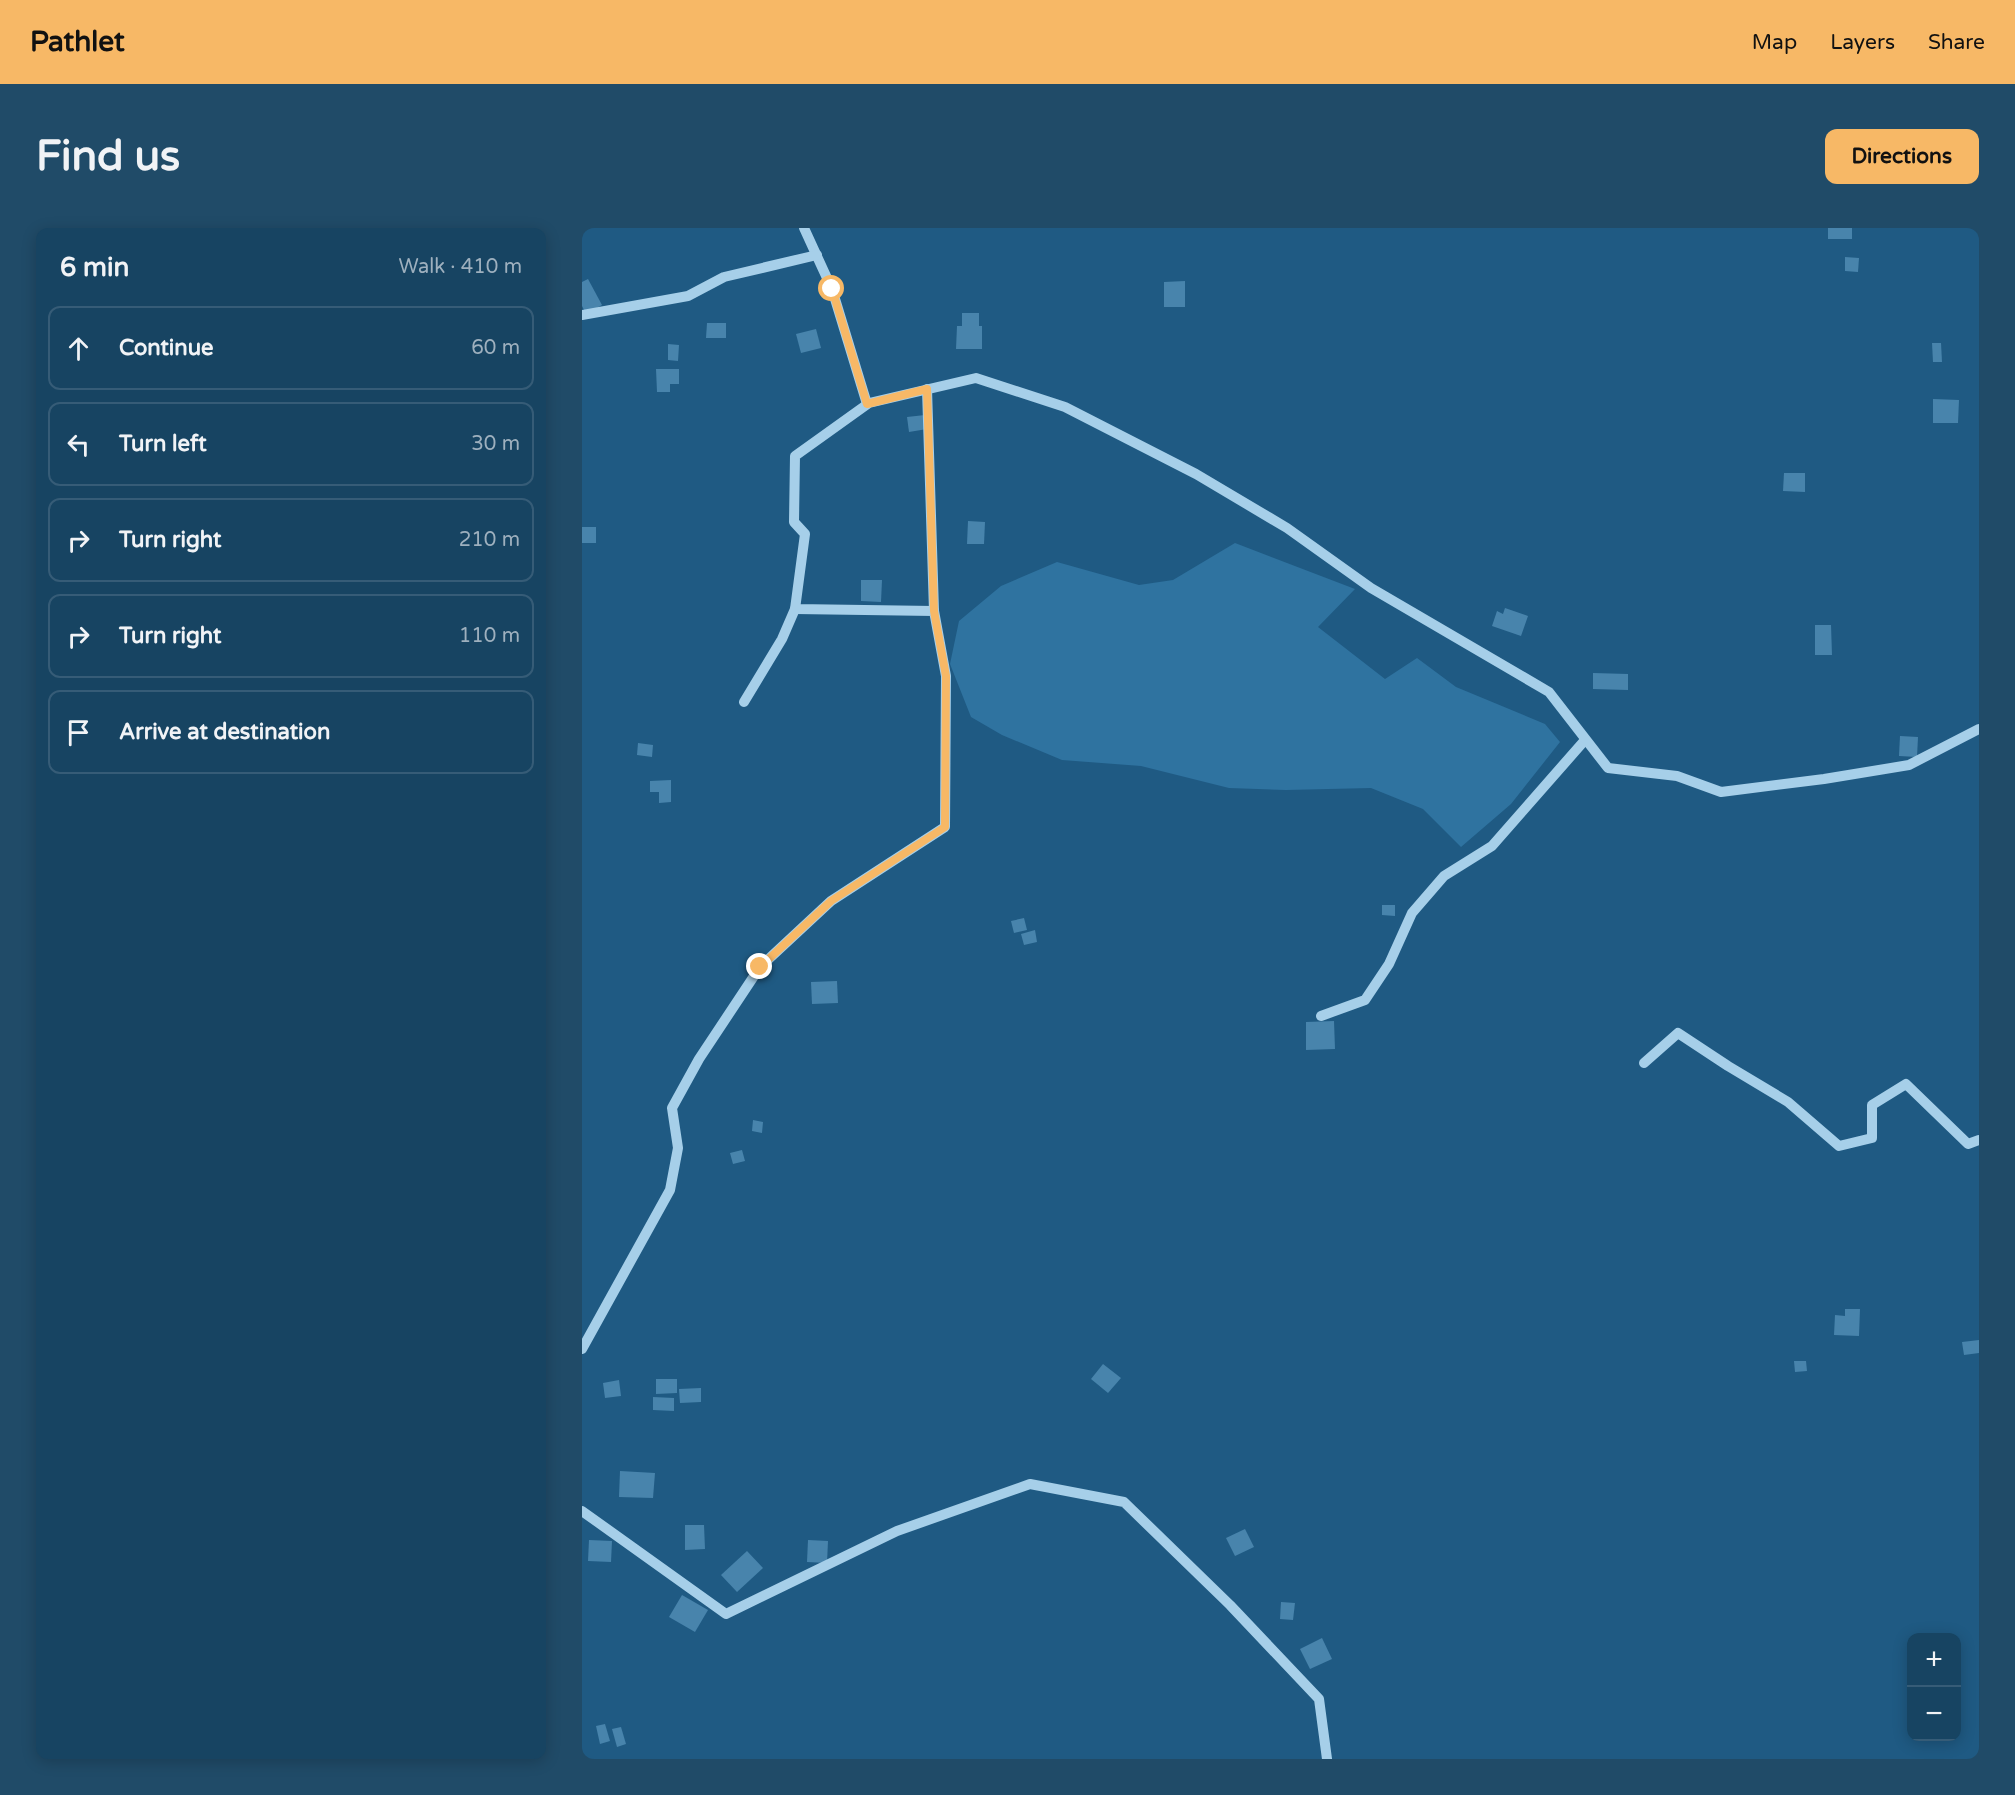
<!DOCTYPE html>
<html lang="en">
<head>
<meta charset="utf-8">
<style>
	body { margin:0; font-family:"Varela Round",sans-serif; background:#204b68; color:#f1f3f6 }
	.controls { position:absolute; right:18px; bottom:18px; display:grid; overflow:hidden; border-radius:12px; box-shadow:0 3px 15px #0003 }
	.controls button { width:54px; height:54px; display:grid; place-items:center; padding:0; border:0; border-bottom:2px solid #365c77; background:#174462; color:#f1f3f6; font:30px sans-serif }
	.stop { position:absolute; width:18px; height:18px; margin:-14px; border:4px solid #f7b866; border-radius:50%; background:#fff }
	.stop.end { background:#f7b866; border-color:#fff; box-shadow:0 2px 6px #0008 }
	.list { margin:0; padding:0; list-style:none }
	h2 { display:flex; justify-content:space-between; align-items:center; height:78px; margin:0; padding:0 24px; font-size:26px }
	h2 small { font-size:20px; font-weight:400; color:#9eb0be }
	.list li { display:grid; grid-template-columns:39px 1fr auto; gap:18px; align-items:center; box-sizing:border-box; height:84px; margin:0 12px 12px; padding:0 12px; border:2px solid #365c77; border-radius:12px }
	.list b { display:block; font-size:22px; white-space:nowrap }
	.list em { font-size:20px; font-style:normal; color:#9eb0be }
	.icon { flex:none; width:33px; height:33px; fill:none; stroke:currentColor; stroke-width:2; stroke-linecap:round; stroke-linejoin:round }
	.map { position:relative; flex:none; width:1397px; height:1531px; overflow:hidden; border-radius:12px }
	header { display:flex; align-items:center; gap:36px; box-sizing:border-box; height:84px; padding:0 30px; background:#f7b866; color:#111 }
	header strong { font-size:28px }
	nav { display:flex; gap:33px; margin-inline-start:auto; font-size:21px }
	.intro { display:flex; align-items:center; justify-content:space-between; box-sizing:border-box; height:144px; padding:0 36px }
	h1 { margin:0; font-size:42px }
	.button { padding:15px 27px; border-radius:12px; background:#f7b866; color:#111; font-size:21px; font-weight:700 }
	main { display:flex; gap:36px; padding:0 36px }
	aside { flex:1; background:#174462; border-radius:12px; box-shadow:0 3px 15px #0003 }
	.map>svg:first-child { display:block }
	.green { fill:#2f73a0 }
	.building { fill:#4884ac }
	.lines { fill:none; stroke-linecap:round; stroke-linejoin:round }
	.minor { stroke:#a6cfe9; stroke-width:10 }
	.route { stroke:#f7b866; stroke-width:8 }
</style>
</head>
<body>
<header>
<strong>Pathlet</strong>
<nav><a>Map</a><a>Layers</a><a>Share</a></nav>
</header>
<div class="intro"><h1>Find us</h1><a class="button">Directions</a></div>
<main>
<aside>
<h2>6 min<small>Walk · 410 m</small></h2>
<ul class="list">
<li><svg class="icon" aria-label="ahead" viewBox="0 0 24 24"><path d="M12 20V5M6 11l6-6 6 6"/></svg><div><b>Continue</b></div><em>60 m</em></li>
<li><svg class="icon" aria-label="left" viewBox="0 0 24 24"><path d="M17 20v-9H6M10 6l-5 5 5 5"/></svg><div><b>Turn left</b></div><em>30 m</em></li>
<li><svg class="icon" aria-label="right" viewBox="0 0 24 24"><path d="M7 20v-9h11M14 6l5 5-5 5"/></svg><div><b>Turn right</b></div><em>210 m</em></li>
<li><svg class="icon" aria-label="right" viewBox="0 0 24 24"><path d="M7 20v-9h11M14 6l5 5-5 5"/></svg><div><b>Turn right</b></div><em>110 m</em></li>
<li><svg class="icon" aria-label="arrive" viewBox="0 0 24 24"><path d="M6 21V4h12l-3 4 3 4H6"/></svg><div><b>Arrive at destination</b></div></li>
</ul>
</aside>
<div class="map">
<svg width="1397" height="1531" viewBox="0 0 1397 1531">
	<rect width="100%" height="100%" fill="#1f5a83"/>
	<polygon class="green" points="653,315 773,361 736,399 803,451 835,430 874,459 963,496 978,514 929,576 879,619 841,581 789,560 704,562 647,560 559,538 480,532 420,507 389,489 368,436 377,393 419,358 475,334 557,357 591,352"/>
	<g class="building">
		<rect x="1246" y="0" width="24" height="11"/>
		<polygon points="1263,29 1277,30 1276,44 1263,43"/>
		<polygon points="6,51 20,77 4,86 0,78 0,54"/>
		<polygon points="603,53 603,79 582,79 582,54"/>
		<polygon points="380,85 397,85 397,98 400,98 400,121 374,121 375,98 380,98"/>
		<polygon points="125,95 144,95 144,110 124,110"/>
		<polygon points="234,101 239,120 219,125 214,106"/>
		<polygon points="1350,115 1359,115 1360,134 1351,134"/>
		<polygon points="86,116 97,117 96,133 86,132"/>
		<polygon points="74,141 97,141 97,156 88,156 88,164 75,164"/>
		<polygon points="1351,171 1377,172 1376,195 1351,195"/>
		<polygon points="343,187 345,201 327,204 325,189"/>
		<polygon points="1202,245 1223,245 1223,264 1201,263"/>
		<polygon points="386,293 403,294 402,316 385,316"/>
		<rect x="0" y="299" width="14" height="16"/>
		<polygon points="279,352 300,352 299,374 279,373"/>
		<polygon points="923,380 946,388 939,408 910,398 915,383 921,386"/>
		<polygon points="1233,397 1249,397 1250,427 1233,427"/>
		<polygon points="1011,445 1046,446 1046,462 1011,461"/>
		<polygon points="1318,508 1336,509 1335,529 1317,528"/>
		<polygon points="56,515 71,517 70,529 55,527"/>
		<polygon points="89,552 89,574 77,575 77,564 68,564 68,553"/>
		<polygon points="800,677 813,677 813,688 800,687"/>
		<polygon points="442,690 445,702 432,705 429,693"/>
		<polygon points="453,702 455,714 442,717 439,706"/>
		<polygon points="255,753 256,775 230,776 229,754"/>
		<polygon points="752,793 753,821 724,822 724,794"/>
		<polygon points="171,892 181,894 180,905 170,903"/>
		<polygon points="160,922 163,933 151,936 148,925"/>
		<polygon points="1263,1081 1278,1081 1277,1108 1252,1107 1253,1087 1263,1088"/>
		<polygon points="1397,1112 1397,1125 1382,1127 1380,1114"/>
		<polygon points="1212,1133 1224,1133 1225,1143 1213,1144"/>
		<polygon points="521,1136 539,1150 526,1165 509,1151"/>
		<polygon points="74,1151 95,1151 95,1165 74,1166"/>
		<polygon points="37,1152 39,1168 23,1170 21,1155"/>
		<polygon points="119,1160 119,1174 98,1175 97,1161"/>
		<polygon points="71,1169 92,1170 92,1183 71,1182"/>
		<polygon points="38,1243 73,1245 71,1270 37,1269"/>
		<polygon points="103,1297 122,1297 123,1321 103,1322"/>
		<polygon points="663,1301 672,1319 653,1328 644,1310"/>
		<polygon points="7,1312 30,1313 29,1334 6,1333"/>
		<polygon points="226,1312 246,1313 245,1335 225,1334"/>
		<polygon points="165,1323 181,1340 155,1364 139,1347"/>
		<polygon points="100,1367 126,1382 113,1404 87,1389"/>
		<polygon points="699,1374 713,1375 711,1392 698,1391"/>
		<polygon points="740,1410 750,1431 728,1441 718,1421"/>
		<polygon points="23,1496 28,1513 18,1516 14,1498"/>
		<polygon points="39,1499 44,1516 35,1519 30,1501"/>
	</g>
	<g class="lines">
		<g class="minor">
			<polyline points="222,0 250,61 285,176"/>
			<polyline points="0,87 106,68 142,49 235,27"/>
			<polyline points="345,161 352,383"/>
			<polyline points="162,474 200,411 213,381"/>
			<polyline points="739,788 783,772 807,736 830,685 862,648 910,618 1003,512"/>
			<polyline points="1062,835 1096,805 1146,838 1206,874 1257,918 1290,910 1290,877 1324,856 1386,916 1397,912"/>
			<polyline points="0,1121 88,962 96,920 90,880 117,831 178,739 249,673 363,599 364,448 352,383 213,381 223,306 212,294 213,228 287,175 394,150 483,179 614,246 705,300 789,360 967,464 1026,540 1095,548 1139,564 1242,551 1327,537 1397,501"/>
			<polyline points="0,1283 144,1386 315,1303 448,1256 542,1274 648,1377 737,1471 745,1531"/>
		</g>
	</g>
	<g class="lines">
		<polyline class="route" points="178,739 249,673 363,599 364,448 352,383 345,161 285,176 250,61"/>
	</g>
</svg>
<div class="controls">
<button>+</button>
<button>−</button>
</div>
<div class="stop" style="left:250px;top:61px"></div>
<div class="stop end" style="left:178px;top:739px"></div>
</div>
</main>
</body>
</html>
